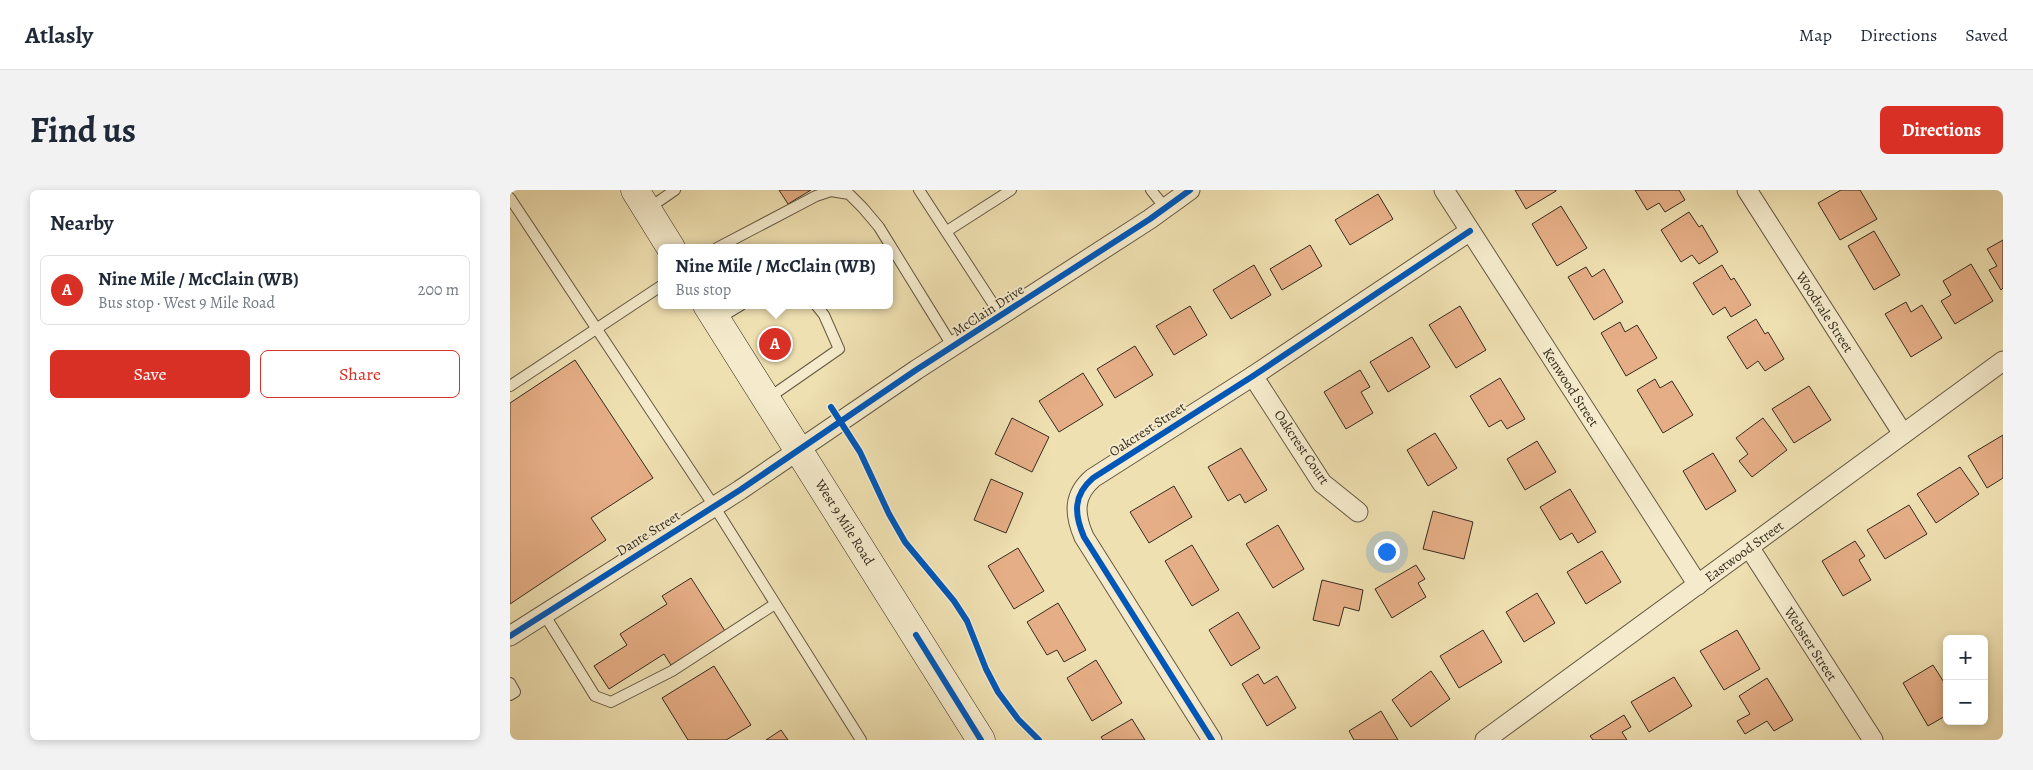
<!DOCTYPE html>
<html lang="en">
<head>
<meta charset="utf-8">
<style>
	body { margin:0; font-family:Alegreya,serif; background:#f2f2f3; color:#1f2937 }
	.controls { position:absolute; right:15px; bottom:15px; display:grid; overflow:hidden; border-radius:8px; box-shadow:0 2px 8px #0003 }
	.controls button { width:45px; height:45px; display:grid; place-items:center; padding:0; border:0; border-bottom:1px solid #e0e1e3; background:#fff; color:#1f2937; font:25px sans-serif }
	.you { position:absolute; left:876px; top:361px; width:18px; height:18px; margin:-12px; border:4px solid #fff; border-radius:50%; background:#1a73e8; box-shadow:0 0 0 8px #1a73e833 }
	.badge { display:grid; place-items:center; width:32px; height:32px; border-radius:50%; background:#d93025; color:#fff; font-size:16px; font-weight:700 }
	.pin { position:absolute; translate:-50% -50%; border:2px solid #fff; box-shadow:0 1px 5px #0006 }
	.popup { position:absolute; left:148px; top:54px; width:235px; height:65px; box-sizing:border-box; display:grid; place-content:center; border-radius:8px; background:#fff; filter:drop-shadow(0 1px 4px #0005); font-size:16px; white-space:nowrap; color:#747a83 }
	.popup b { font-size:19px; color:#1f2937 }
	.popup::after { content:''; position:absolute; left:50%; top:100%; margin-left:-10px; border:10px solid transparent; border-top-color:#fff }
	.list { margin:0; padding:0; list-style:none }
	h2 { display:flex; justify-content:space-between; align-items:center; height:65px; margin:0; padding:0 20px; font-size:21px }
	h2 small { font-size:16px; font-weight:400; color:#747a83 }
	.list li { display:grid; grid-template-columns:32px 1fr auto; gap:15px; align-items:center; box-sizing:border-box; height:70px; margin:0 10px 10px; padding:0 10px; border:1px solid #e0e1e3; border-radius:8px }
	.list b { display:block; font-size:19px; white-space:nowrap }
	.list p { margin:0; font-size:16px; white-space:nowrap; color:#747a83 }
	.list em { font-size:16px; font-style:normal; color:#747a83 }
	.actions { display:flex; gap:10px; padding:15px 20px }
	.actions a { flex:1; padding:11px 0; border:1px solid #d93025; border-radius:8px; text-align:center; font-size:18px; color:#d93025 }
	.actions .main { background:#d93025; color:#fff }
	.map { position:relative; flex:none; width:1493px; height:550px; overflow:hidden; border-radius:8px }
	header { display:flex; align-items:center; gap:30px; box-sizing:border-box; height:70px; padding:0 25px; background:#fff; border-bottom:1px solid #e0e1e3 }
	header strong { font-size:24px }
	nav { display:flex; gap:28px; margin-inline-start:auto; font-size:18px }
	.intro { display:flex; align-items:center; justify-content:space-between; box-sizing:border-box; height:120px; padding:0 30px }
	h1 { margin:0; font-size:35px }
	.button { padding:12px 22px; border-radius:8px; background:#d93025; color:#fff; font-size:18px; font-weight:700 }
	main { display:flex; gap:30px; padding:0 30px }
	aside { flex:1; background:#fff; border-radius:8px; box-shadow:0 2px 8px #0003 }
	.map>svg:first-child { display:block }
	.building { fill:#e6ae86; stroke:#352c20 }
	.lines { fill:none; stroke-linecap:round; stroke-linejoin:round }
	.lane-casing { stroke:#645944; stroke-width:12 }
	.street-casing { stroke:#645944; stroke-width:21 }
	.secondary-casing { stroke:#352c20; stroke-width:29 }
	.lane { stroke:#f5ebcc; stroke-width:10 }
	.street { stroke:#f5ebcc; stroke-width:19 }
	.secondary { stroke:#f5ebcc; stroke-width:28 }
	.cycleway-casing { stroke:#f5ebcc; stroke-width:9 }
	.cycleway { stroke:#0057b8; stroke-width:6 }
	.labels { text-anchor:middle; stroke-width:4; stroke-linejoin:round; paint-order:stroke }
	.street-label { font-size:14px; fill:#352c20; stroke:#f5ebcc }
</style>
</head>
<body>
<header>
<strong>Atlasly</strong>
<nav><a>Map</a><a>Directions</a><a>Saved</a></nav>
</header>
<div class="intro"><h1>Find us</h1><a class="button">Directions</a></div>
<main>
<aside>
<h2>Nearby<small></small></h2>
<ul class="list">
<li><span class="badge">A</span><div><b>Nine Mile / McClain (WB)</b><p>Bus stop · West 9 Mile Road</p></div><em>200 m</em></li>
</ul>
<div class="actions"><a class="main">Save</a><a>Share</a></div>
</aside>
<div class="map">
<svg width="1493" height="550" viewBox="0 0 1493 550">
	<rect width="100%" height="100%" fill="#efe0b1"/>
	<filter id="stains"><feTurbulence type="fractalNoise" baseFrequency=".004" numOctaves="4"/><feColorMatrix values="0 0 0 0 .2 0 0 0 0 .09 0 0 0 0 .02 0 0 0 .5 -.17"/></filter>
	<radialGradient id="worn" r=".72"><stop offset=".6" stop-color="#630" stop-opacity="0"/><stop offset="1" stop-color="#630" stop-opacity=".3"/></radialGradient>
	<g class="building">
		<polygon points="269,0 301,0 278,14"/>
		<polygon points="1005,0 1046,0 1046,1 1016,19"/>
		<polygon points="1125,0 1169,0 1175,10 1155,22 1149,13 1137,20"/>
		<polygon points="1331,0 1350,0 1367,29 1330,50 1308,13"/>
		<polygon points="868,4 883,29 840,55 825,30"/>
		<polygon points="1051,16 1077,58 1047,76 1022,34"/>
		<polygon points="1179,22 1189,37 1192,35 1208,62 1189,74 1182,65 1171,72 1151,40"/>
		<polygon points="1364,41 1390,85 1364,100 1338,56"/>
		<polygon points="1493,50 1493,98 1491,100 1479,80 1487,76 1477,59"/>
		<polygon points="800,55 812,76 772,100 760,79"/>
		<polygon points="1461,74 1483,111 1445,134 1431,111 1441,105 1433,91"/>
		<polygon points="744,75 761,105 721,129 703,100"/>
		<polygon points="1212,75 1221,90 1224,88 1241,115 1221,127 1215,117 1203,125 1183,93"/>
		<polygon points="1076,77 1082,87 1094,79 1113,112 1084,130 1058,87"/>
		<polygon points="1396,112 1401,122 1412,115 1432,148 1401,167 1375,124"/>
		<polygon points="680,116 697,145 664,165 646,136"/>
		<polygon points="950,116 976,160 946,178 919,135"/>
		<polygon points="1246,129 1255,144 1258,142 1274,169 1255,181 1248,171 1237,179 1217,147"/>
		<polygon points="1110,132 1115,142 1127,135 1147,168 1116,186 1091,143"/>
		<polygon points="902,147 920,177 878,202 860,172"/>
		<polygon points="625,156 643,185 605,208 587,179"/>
		<polygon points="65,170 143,288 81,328 96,350 0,414 0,213"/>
		<polygon points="850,180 860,197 851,202 863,223 836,239 814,202"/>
		<polygon points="573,183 593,215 549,242 529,211"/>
		<polygon points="990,188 1015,229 997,239 991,230 979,237 960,206"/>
		<polygon points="1145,189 1150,198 1162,191 1183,225 1153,243 1127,200"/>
		<polygon points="1299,196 1321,230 1284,253 1262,219"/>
		<polygon points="502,228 539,247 522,282 485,264"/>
		<polygon points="1253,228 1277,260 1242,287 1229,271 1238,264 1226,248"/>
		<polygon points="925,243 947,278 918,296 897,260"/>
		<polygon points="1493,245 1493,288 1477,298 1458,266"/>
		<polygon points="1027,251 1046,282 1015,300 997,269"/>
		<polygon points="731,258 757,300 735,313 730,304 718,311 698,277"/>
		<polygon points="1203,263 1226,301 1196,320 1173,281"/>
		<polygon points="1450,277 1469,304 1426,333 1407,304"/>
		<polygon points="481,289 513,303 496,343 464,330"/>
		<polygon points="664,296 682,327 639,353 620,322"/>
		<polygon points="1060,299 1086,342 1068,353 1062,343 1050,350 1030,317"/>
		<polygon points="1399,315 1417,344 1375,369 1357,340"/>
		<polygon points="923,321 963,332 954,369 913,359"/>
		<polygon points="768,335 794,379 763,398 736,354"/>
		<polygon points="1345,351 1355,366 1349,370 1361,390 1333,406 1312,371"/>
		<polygon points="682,355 709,400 682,416 655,371"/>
		<polygon points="508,358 534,401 504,419 478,376"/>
		<polygon points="1092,361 1111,392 1076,414 1057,382"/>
		<polygon points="906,375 915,389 908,393 916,407 882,428 865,399"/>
		<polygon points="181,388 215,441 161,475 154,464 99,499 84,476 117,455 110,444 157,414 152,406"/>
		<polygon points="812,390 853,400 849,421 834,417 829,436 803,430"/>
		<polygon points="1027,403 1045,433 1014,452 996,422"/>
		<polygon points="548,413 576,460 554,472 547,460 537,465 517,432"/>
		<polygon points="728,422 750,458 721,476 699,440"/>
		<polygon points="973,440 992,472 949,498 930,466"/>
		<polygon points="1227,440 1250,479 1214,500 1190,461"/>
		<polygon points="586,470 612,513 582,531 557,488"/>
		<polygon points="1423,475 1437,497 1437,525 1418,536 1393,493"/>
		<polygon points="204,476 241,535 216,550 178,550 152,508"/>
		<polygon points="921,481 940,509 901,537 882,510"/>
		<polygon points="748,484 754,494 767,486 786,518 757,536 732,494"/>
		<polygon points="1164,487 1182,516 1139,542 1121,512"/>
		<polygon points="1257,488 1283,530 1264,541 1257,531 1235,544 1227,531 1240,524 1229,506"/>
		<polygon points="871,521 888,550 844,550 839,541"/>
		<polygon points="1114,525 1121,537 1112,542 1117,550 1083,550 1080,546"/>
		<polygon points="622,529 635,550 593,550 591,547"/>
		<polygon points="271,540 278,550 256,550"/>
	</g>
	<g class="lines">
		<g class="lane-casing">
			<g id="lane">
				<polyline points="409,0 491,126"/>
				<polyline points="641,0 656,19"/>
				<polyline points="0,8 204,316 351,550"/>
				<polyline points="139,18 165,0"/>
				<polyline points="437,41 501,0"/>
				<polyline points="207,58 306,6 321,1 339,4 353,18 369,37 443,157"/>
				<polyline points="208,129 231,115"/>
				<polyline points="0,196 151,96"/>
				<polyline points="257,209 329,159 314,125 306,115"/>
				<polyline points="34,424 85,506 101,512 162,481 265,414"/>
				<polyline points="0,493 5,502 0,505"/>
			</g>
		</g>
		<g class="street-casing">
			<g id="street">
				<polyline points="934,0 1188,395"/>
				<polyline points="1237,0 1393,244"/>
				<polyline points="743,186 812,293 848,322"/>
				<polyline points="1239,357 1363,550"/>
				<polyline points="0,446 230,300 406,180 640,29 680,0"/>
				<path d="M702 550 574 347C564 324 563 305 583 288L743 186 960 41"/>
				<polyline points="975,550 1493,171"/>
			</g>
		</g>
		<g class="secondary-casing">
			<g id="secondary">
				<polyline points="125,0 161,58"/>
				<polyline points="197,115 471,550"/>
			</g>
		</g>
		<use href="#lane" class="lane"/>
		<use href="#street" class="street"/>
		<use href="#secondary" class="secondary"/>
		<g class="cycleway-casing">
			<g id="cycleway">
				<polyline points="321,217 350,262 379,324 395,352 444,411 457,431 476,479 488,502 508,529 529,550"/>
				<polyline points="406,445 471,550"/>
				<polyline points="0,446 230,300 406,180 640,29 680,0"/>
				<path d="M702 550 574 347C564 324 563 305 583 288L743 186 960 41"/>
			</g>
		</g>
		<use href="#cycleway" class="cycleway"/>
	</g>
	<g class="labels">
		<g class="street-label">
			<text transform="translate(478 120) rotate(-33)" y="5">McClain Drive</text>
			<text transform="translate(1315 122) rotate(57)" y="5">Woodvale Street</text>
			<text transform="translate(1061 197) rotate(57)" y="5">Kenwood Street</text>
			<text transform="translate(637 239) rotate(-33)" y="5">Oakcrest Street</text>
			<text transform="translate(792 257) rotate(56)" y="5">Oakcrest Court</text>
			<text transform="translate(335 332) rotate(58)" y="5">West 9 Mile Road</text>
			<text transform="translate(138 343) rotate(-32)" y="5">Dante Street</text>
			<text transform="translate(1234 361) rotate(-36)" y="5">Eastwood Street</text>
			<text transform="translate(1301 454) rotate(57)" y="5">Webster Street</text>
		</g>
	</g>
	<rect width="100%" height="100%" filter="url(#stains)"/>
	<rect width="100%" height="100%" fill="url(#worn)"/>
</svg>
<div class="controls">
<button>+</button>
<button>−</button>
</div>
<div class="you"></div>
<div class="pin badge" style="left:265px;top:154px">A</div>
<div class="popup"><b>Nine Mile / McClain (WB)</b>Bus stop</div>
</div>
</main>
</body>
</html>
